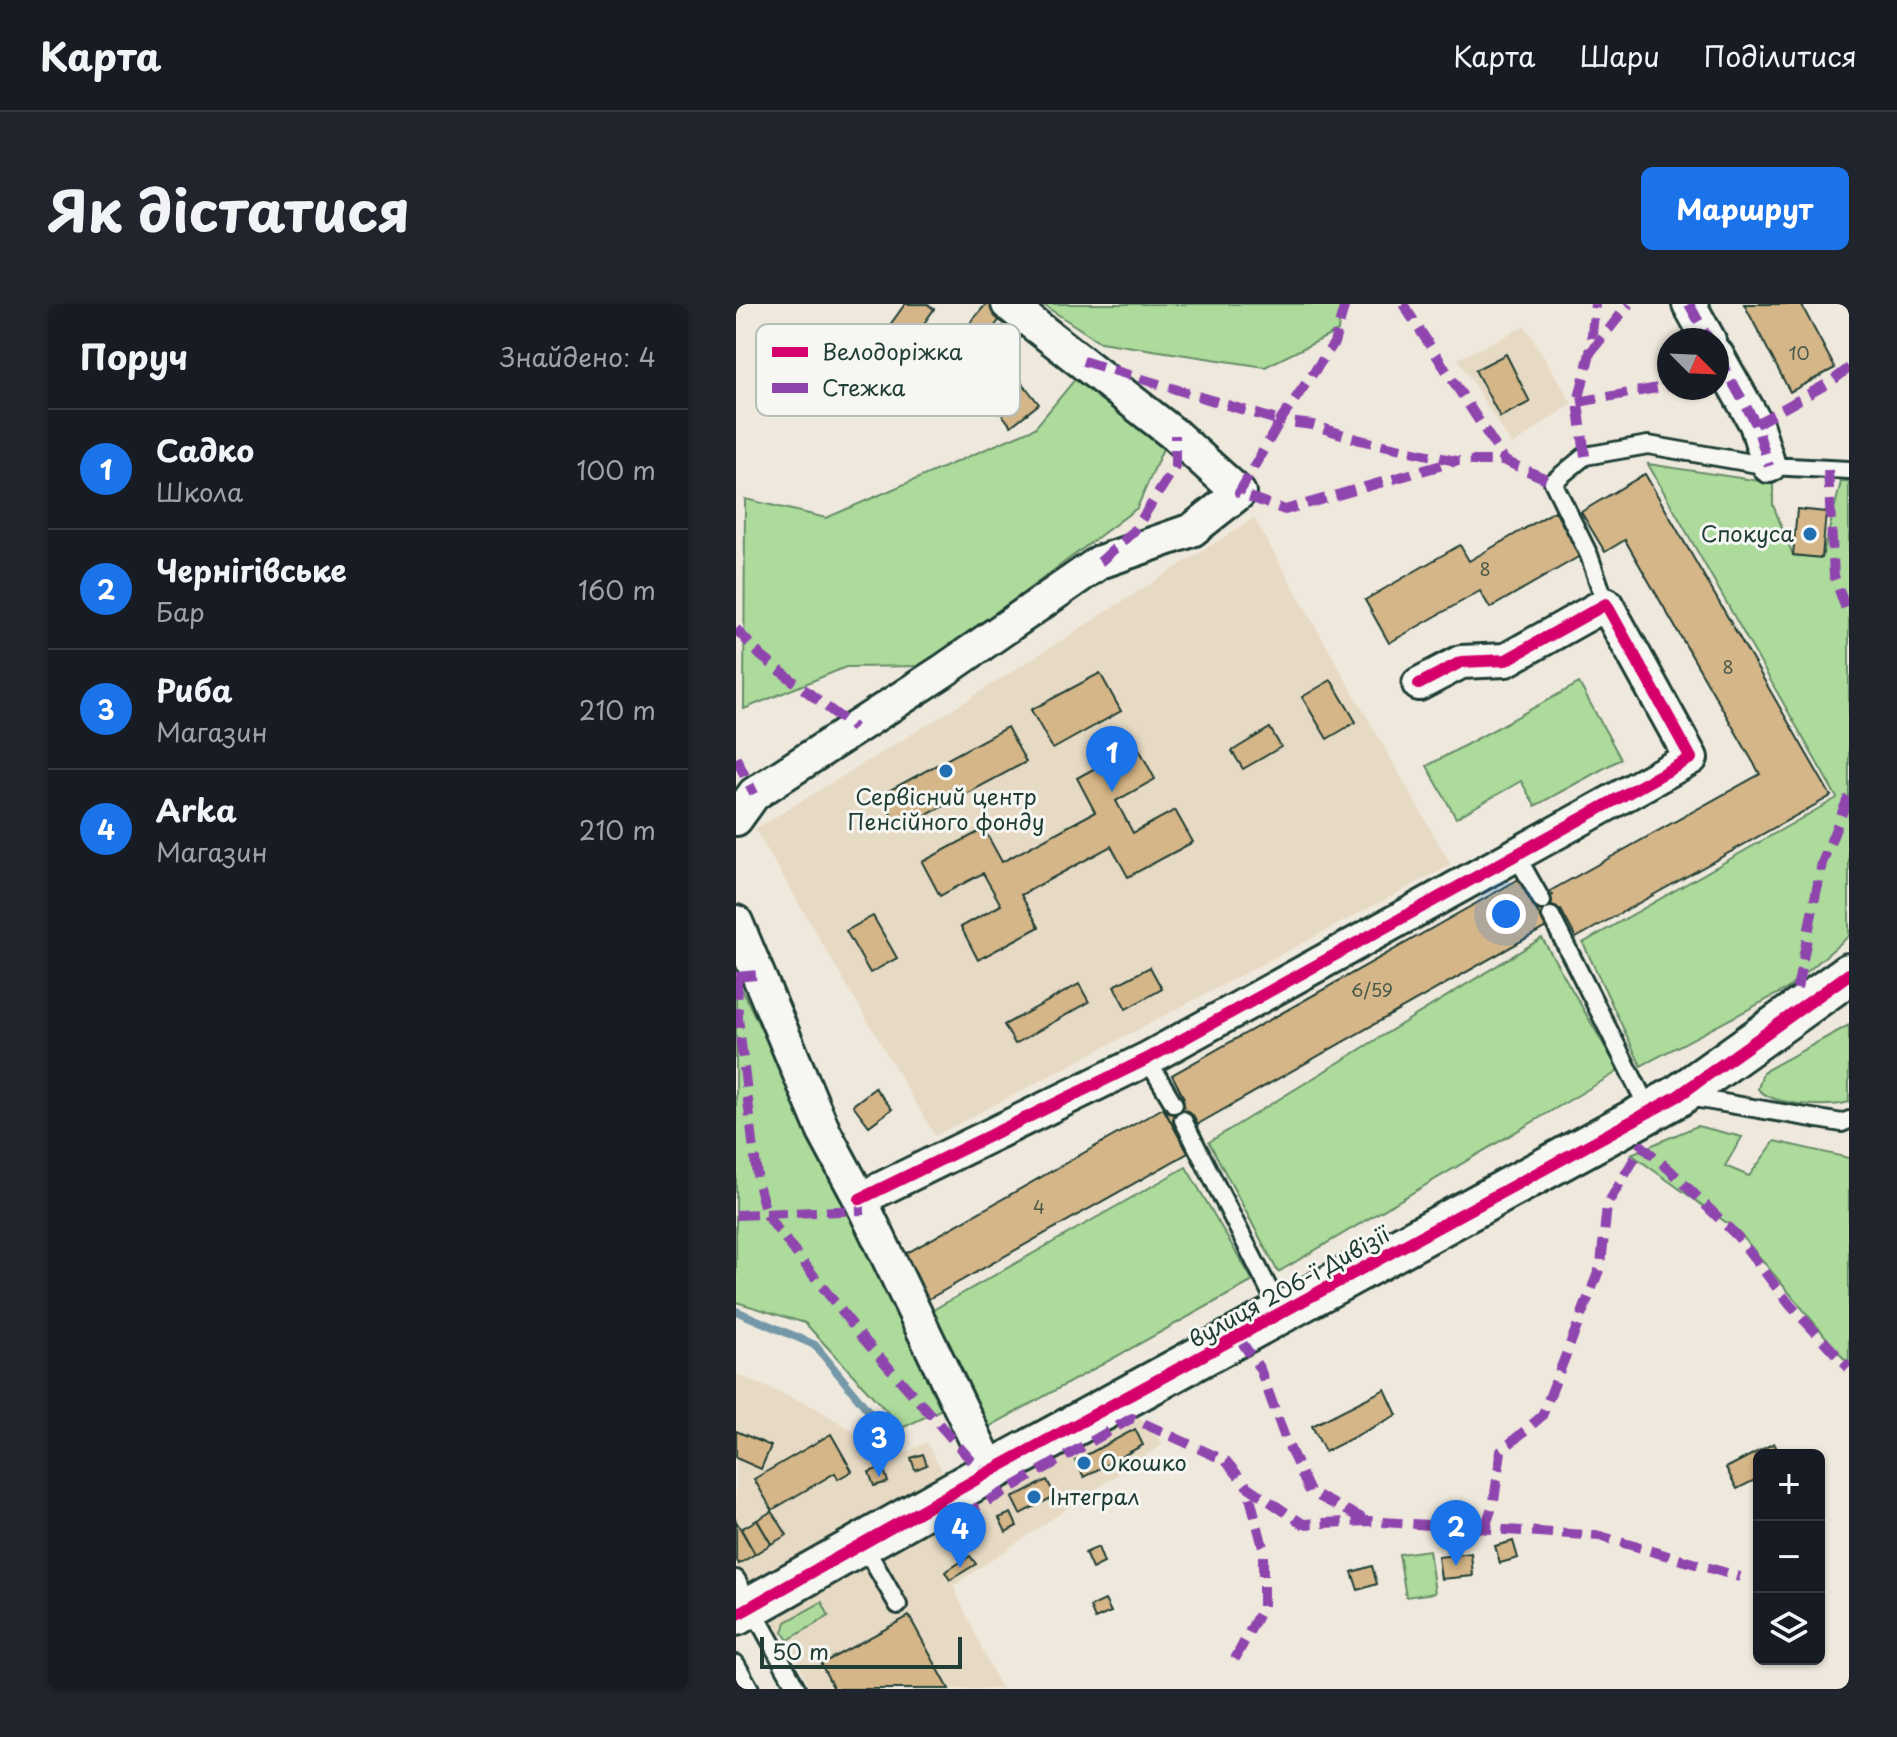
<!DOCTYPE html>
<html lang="uk">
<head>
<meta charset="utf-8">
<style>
	body { margin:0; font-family:"Playpen Sans",sans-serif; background:#20242c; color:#f1f3f6 }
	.controls { position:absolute; right:24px; bottom:24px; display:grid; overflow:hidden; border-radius:12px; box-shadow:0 2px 6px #0004 }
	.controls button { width:72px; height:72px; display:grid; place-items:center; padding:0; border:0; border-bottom:2px solid #363941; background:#171b24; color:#f1f3f6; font:40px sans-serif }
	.compass { position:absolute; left:921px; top:24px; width:72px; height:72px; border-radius:50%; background:#171b24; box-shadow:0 2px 6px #0004; rotate:114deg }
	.scale { position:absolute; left:24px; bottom:20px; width:202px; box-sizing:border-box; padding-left:8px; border:4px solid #1f3d34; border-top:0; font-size:22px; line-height:28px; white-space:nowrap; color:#1f3d34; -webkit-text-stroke:6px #f6f6f2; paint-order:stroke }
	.you { position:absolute; left:770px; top:610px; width:28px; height:28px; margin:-20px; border:6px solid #fff; border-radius:50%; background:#1a73e8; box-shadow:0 0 0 12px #1a73e833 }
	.badge { display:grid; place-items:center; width:52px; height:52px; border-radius:50%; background:#1a73e8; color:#fff; font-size:26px; font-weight:700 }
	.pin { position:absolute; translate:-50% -66px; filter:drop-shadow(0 2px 4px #0008) }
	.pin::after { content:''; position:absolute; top:42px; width:28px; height:24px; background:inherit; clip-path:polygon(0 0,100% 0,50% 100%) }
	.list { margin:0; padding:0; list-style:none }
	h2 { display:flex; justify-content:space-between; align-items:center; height:104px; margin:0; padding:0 32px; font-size:34px }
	h2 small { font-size:26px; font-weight:400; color:#9ea1a6 }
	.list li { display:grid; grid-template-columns:52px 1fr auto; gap:24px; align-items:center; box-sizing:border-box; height:120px; padding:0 32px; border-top:2px solid #363941 }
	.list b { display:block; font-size:30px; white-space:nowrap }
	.list p { margin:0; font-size:26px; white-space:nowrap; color:#9ea1a6 }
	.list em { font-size:26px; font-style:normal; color:#9ea1a6 }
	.icon { flex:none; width:44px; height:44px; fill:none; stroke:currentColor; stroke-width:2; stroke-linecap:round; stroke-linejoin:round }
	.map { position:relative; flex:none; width:1113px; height:1385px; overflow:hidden; border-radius:12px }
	header { display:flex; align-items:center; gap:48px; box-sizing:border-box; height:112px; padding:0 40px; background:#171b24; border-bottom:2px solid #363941 }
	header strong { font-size:38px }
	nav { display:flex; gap:44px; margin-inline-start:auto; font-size:28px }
	.intro { display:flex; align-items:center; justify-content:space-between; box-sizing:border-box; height:192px; padding:0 48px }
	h1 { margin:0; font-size:56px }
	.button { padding:20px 36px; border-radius:12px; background:#1a73e8; color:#fff; font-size:28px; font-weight:700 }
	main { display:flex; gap:48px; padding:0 48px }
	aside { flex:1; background:#171b24; border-radius:12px; box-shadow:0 2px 6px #0004 }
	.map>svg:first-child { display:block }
	.built { fill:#e7dac4 }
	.green { fill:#acdb9b; stroke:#668c68; stroke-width:2 }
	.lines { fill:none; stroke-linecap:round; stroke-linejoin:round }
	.stream { stroke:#7498a9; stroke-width:8 }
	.building { fill:#d5b688; stroke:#1f3d34; stroke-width:2 }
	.service-casing { stroke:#1f3d34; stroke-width:22 }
	.minor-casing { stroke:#1f3d34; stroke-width:38 }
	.tertiary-casing { stroke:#1f3d34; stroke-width:46 }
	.service { stroke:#f6f6f2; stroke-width:16 }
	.minor { stroke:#f6f6f2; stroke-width:32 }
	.tertiary { stroke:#f6f6f2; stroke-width:40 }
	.quiet { stroke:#8e44ad; stroke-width:10; stroke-dasharray:20 10; stroke-linecap:butt }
	.cycleway-casing { stroke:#f6f6f2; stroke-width:17 }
	.cycleway { stroke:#d6006c; stroke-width:12 }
	.poi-dot { fill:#1f6fb2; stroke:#f6f6f2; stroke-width:3 }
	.labels { text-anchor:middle; stroke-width:6; stroke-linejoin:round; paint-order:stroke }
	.number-label { font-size:18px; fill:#4c5b49 }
	.poi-label { font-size:22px; fill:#1f3d34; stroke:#f6f6f2; text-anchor:start }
	.street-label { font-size:22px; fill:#1f3d34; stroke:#f6f6f2 }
	.key { fill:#f6f6f2; stroke:#b6beb9; stroke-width:2 }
	.key-label { font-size:22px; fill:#1f3d34 }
</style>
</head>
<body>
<header>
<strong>Карта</strong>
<nav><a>Карта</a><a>Шари</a><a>Поділитися</a></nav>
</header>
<div class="intro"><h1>Як дістатися</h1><a class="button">Маршрут</a></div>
<main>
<aside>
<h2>Поруч<small>Знайдено: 4</small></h2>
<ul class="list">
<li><span class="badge">1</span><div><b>Садко</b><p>Школа</p></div><em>100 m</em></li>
<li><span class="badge">2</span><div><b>Чернігівське</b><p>Бар</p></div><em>160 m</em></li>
<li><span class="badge">3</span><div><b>Риба</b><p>Магазин</p></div><em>210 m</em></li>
<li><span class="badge">4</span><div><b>Arka</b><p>Магазин</p></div><em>210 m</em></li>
</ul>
</aside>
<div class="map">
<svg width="1113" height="1385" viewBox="0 0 1113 1385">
	<rect width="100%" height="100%" fill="#efe9dd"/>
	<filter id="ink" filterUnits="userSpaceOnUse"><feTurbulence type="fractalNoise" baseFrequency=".0125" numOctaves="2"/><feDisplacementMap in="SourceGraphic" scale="16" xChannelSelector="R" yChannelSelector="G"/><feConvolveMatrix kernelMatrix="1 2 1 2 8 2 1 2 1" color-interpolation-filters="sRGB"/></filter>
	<g filter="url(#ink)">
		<g class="built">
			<polygon points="789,22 836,99 776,142 722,55"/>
			<polygon points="518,214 715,561 199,832 19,525 225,400"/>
			<polygon points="0,1070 80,1104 160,1154 190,1138 222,1194 391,1099 427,1140 217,1282 265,1385 75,1385 47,1329 0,1325"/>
		</g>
		<g class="green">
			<polygon points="306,0 605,0 602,27 529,63 364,38"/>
			<polygon points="340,74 429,140 401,204 190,362 110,363 8,405 9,195 90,214 299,124"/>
			<polygon points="912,160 1037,179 1037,201 1057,251 1086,254 1105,178 1113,178 1113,632 1051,685 905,762 847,639 1101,494"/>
			<polygon points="843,379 885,455 799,502 785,477 720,514 691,462"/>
			<polygon points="806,634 883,767 542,968 473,838"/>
			<polygon points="0,673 208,1104 166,1124 69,1019 0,998"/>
			<path d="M1113 721V798C1092 804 1037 802 1022 785L1027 768Z"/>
			<polygon points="961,822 1006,833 989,862 1013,872 1039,837 1113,854 1113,1061 1002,927 895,850"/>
			<polygon points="450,863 517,977 249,1125 190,1010"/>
			<polygon points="693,1246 699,1289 670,1293 663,1250"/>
			<polygon points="86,1298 93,1312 52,1336 47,1329 50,1318"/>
		</g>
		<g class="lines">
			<polyline class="stream" points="0,1007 79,1041 164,1146"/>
		</g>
		<g class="building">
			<polygon points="169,0 191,0 198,5 173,41 151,25"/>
			<polygon points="250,0 255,0 268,10 251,32 234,19"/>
			<polygon points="1008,0 1065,0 1099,64 1054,88"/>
			<polygon points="770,50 794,98 764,113 739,66"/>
			<polygon points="273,62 303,100 275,122 246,85"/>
			<polygon points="909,170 1095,492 840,634 825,606 806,617 798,602 817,591 814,587 1024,470 889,236 869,248 845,208"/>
			<polygon points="1061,205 1090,208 1086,254 1057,251"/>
			<polygon points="819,207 844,252 754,304 744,287 653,339 629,296 724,241 733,257"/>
			<polygon points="364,369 385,407 317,445 295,406"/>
			<polygon points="595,376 620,418 591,435 566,393"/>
			<polygon points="271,423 290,458 163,526 145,491"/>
			<polygon points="534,424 545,443 507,465 496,447"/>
			<polygon points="401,441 419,475 380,497 397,529 439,506 457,538 392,573 375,542 285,591 303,623 242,656 225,623 265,601 247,569 204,592 186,558 248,525 266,558 359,508 341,474"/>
			<polygon points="783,575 810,623 462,820 457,811 437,822 428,805 448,794 436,771"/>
			<polygon points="137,612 161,654 134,669 110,627"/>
			<polygon points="414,663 426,685 390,705 378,682"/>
			<polygon points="343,680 353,698 279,740 268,721"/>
			<polygon points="139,784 156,805 133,822 117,801"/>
			<polygon points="427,804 452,849 191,996 166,952"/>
			<polygon points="649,1085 661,1111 589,1148 576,1122"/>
			<polygon points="399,1125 407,1141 348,1173 339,1157"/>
			<polygon points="0,1127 35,1142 25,1165 0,1154"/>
			<polygon points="95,1130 116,1167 102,1175 99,1169 36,1206 18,1175"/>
			<polygon points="1038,1139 1044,1151 1023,1151 1023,1174 1001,1185 990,1164"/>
			<polygon points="187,1150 191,1161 179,1166 175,1154"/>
			<polygon points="147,1163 152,1178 138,1182 133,1168"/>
			<polygon points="311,1176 319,1192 284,1210 276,1194"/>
			<polygon points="36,1207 51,1231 35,1240 21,1216"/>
			<polygon points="275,1209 281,1222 270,1228 263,1214"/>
			<polygon points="21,1216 35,1240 19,1250 5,1225"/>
			<polygon points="0,1217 19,1250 3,1260 0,1255"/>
			<polygon points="777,1237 782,1254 764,1259 759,1242"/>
			<polygon points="362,1243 368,1259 356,1265 349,1249"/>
			<polygon points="735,1249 737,1272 705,1275 702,1253"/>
			<polygon points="234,1252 240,1260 214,1276 209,1268"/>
			<polygon points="636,1262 641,1280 622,1286 616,1268"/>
			<polygon points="369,1296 375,1308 359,1315 354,1303"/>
			<polygon points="173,1312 213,1385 98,1385 85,1360"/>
		</g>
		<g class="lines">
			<g class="service-casing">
				<g id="service">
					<polyline points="870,300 853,251 817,178 849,152 912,141 1033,162 1113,166"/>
					<polyline points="780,551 806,597"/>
					<polyline points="815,612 913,806"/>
					<polyline points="411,755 438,800"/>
					<polyline points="952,793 1106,819 1113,816"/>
					<polyline points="447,816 544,1007"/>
					<polyline points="127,1240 162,1301"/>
					<polyline points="0,1275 61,1385"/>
					<polyline points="0,1360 14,1385"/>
				</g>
			</g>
			<g class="minor-casing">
				<g id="minor">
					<polyline points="953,0 973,36"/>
					<polyline points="981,51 1020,120 1033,162"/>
					<polyline points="0,515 18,490 207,367 364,258 456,226 503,189 439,131 272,0"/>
					<polyline points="0,618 88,828 124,895 255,1167"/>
					<polyline points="124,895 411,755 955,454 870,300 770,356 725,358 683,380"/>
				</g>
			</g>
			<g class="tertiary-casing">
				<polyline id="tertiary" points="0,1311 255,1167 942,792 1113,670"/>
			</g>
			<use href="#service" class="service"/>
			<use href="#minor" class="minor"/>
			<use href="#tertiary" class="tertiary"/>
			<g class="quiet">
				<polyline points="609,0 598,39 544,117 577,121 624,136 720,157 769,157 817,178"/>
				<polyline points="667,0 769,157"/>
				<polyline points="953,0 973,36"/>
				<polyline points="854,49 893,0"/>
				<polyline points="981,51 1020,120 1033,162"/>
				<polyline points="347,57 544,117 503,189 549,206 720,157"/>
				<polyline points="842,98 933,82"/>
				<polyline points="1020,120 1096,77 1113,64"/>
				<polyline points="849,152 842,98 854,49 859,0"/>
				<polyline points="1092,166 1098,272 1113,313"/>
				<polyline points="364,258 398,227 439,163 439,131"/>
				<polyline points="0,325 25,352 118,424"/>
				<polyline points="0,454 18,490"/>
				<polyline points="0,673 21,671"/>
				<polyline points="1,674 2,714 22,880 31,912 125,1032 248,1171"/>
				<polyline points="1061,685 1086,559 1113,492"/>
				<polyline points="0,911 129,906"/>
				<polyline points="503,1034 524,1065 549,1134 574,1188 628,1215"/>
				<polyline points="749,1224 758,1197 765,1147 806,1112 865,961 871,901 906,842 935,867 1002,933 1054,1001 1113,1064"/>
				<polyline points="223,1246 235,1207 396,1114 490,1157 511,1182 567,1220 632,1217 864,1232 1004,1273"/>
				<polyline points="499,1355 527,1302 527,1243 511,1182"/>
			</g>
			<g class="cycleway-casing">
				<g id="cycleway">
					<polyline points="124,895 411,755 955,454 870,300 770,356 725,358 683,380"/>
					<polyline points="0,1311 255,1167 942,792 1113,670"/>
				</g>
			</g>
			<use href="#cycleway" class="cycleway"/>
		</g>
	</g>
	<g class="poi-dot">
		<circle cx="1074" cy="230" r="8"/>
		<circle cx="210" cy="467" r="8"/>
		<circle cx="348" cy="1159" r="8"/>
		<circle cx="298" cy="1193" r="8"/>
	</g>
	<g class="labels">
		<g class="number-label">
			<text x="1063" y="56">10</text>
			<text x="749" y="272">8</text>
			<text x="992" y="370">8</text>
			<text x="636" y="693">6/59</text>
			<text x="303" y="910">4</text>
		</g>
		<g class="poi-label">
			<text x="1058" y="238" text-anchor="end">Спокуса</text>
			<text x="210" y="501" text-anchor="middle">Сервісний центр<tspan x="210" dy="25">Пенсійного фонду</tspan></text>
			<text x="364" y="1167">Окошко</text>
			<text x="314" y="1201">Інтеграл</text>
		</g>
		<g class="street-label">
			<text transform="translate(553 983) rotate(-29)" y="8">вулиця 206-ї Дивізії</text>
		</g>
	</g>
	<rect x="20" y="20" width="264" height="92" rx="12" class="key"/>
	<rect x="36" y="43" width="36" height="10" fill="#d6006c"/>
	<rect x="36" y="79" width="36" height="10" fill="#8e44ad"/>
	<g class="key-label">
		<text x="86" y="56">Велодоріжка</text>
		<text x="86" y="92">Стежка</text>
	</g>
</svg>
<div class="controls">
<button>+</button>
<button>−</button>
<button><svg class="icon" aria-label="layers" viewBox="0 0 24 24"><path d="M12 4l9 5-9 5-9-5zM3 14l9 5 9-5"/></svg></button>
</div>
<svg class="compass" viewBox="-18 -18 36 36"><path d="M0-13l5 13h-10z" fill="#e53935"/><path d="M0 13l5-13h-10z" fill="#9ea1a6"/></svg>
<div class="scale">50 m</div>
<div class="you"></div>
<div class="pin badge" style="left:376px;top:488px">1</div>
<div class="pin badge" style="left:720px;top:1262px">2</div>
<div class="pin badge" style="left:143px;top:1173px">3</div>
<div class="pin badge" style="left:224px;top:1264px">4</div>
</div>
</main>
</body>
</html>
